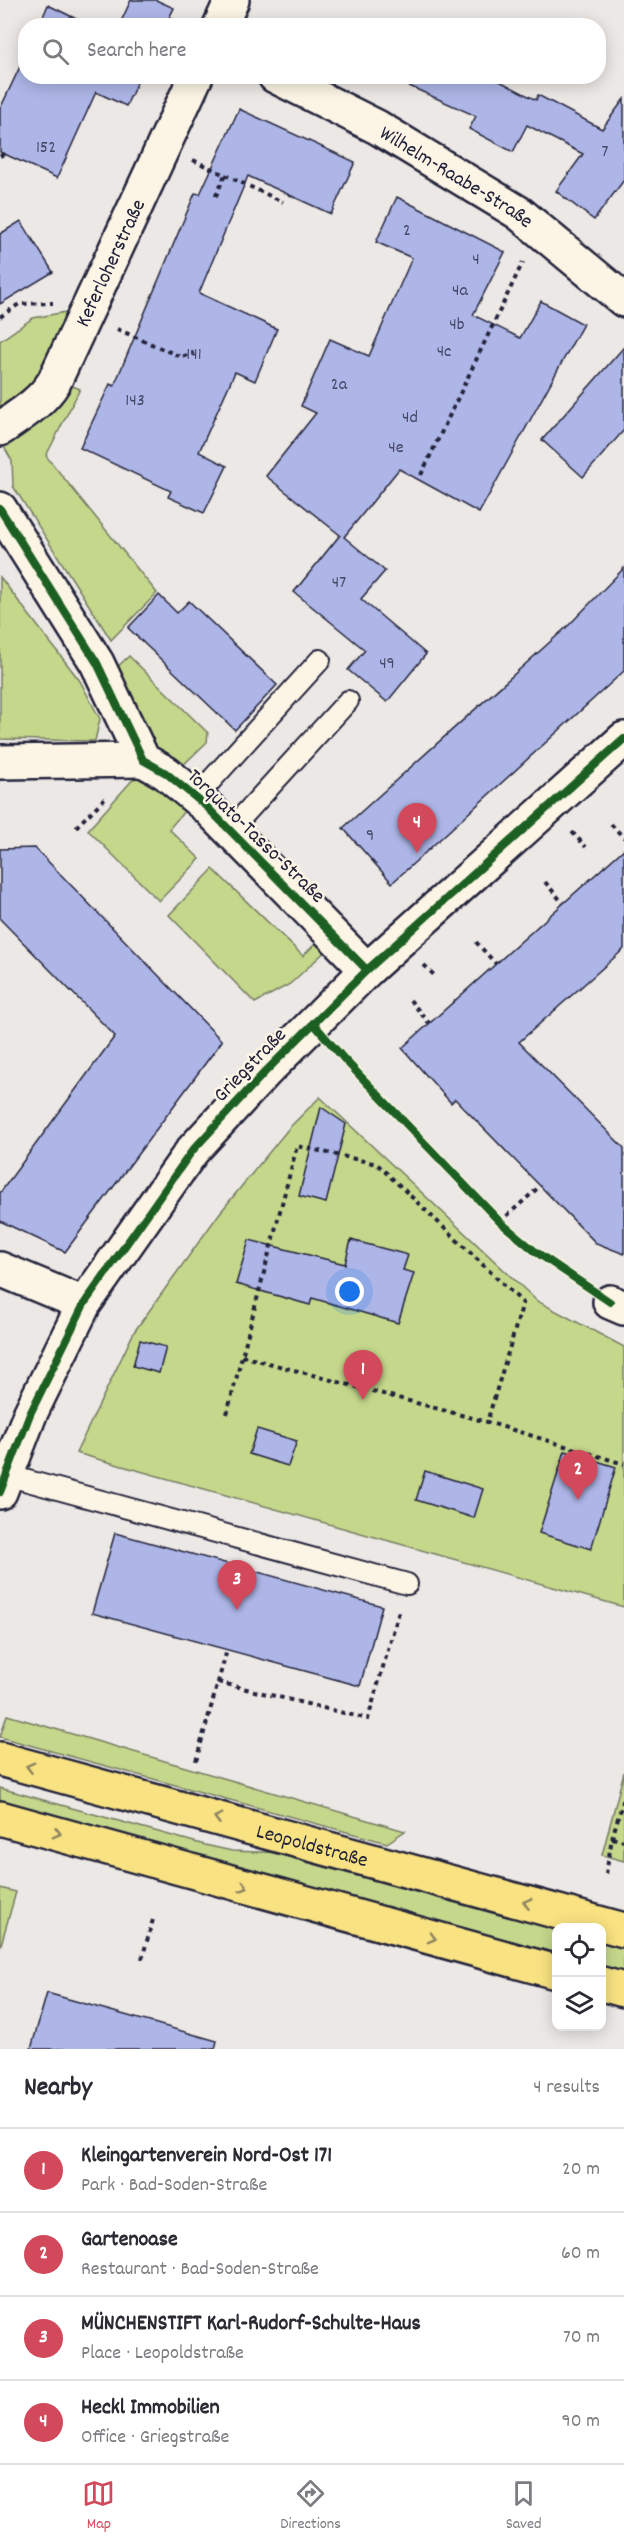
<!DOCTYPE html>
<html lang="en">
<head>
<meta charset="utf-8">
<style>
	body { margin:0; font-family:Dekko,sans-serif; background:#f7f7f7; color:#2b2b33 }
	.controls { position:absolute; right:18px; bottom:18px; display:grid; overflow:hidden; border-radius:12px; box-shadow:0 3px 15px #0003 }
	.controls button { width:54px; height:54px; display:grid; place-items:center; padding:0; border:0; border-bottom:2px solid #e1e1e2; background:#fff; color:#2b2b33; font:30px sans-serif }
	.you { position:absolute; left:350px; top:1292px; width:21px; height:21px; margin:-15px; border:4px solid #fff; border-radius:50%; background:#1a73e8; box-shadow:0 0 0 9px #1a73e833 }
	.badge { display:grid; place-items:center; width:39px; height:39px; border-radius:50%; background:#d1495b; color:#fff; font-size:20px; font-weight:700 }
	.pin { position:absolute; translate:-50% -50px; filter:drop-shadow(0 2px 3px #0008) }
	.pin::after { content:''; position:absolute; top:32px; width:21px; height:18px; background:inherit; clip-path:polygon(0 0,100% 0,50% 100%) }
	.list { margin:0; padding:0; list-style:none }
	h2 { display:flex; justify-content:space-between; align-items:center; height:78px; margin:0; padding:0 24px; font-size:26px }
	h2 small { font-size:20px; font-weight:400; color:#7c7c81 }
	.list li { display:grid; grid-template-columns:39px 1fr auto; gap:18px; align-items:center; box-sizing:border-box; height:84px; padding:0 24px; border-top:2px solid #e1e1e2 }
	.list b { display:block; font-size:22px; white-space:nowrap }
	.list p { margin:0; font-size:20px; white-space:nowrap; color:#7c7c81 }
	.list em { font-size:20px; font-style:normal; color:#7c7c81 }
	.icon { flex:none; width:33px; height:33px; fill:none; stroke:currentColor; stroke-width:2; stroke-linecap:round; stroke-linejoin:round }
	.map { position:relative; flex:none; width:624px; height:2049px; overflow:hidden }
	.search { position:absolute; background:#fff; box-shadow:0 3px 15px #0003; left:18px; right:18px; top:18px; height:66px; display:flex; align-items:center; gap:15px; box-sizing:border-box; padding:0 21px; border-radius:24px; color:#7c7c81; font-size:22px }
	.sheet { height:414px; background:#fff }
	nav { display:flex; justify-content:space-around; align-items:center; box-sizing:border-box; height:84px; border-top:2px solid #e1e1e2; background:#fff; font-size:16px; color:#7c7c81 }
	nav a { display:grid; justify-items:center; gap:3px }
	nav .on { color:#d1495b }
	.map>svg:first-child { display:block }
	.green { fill:#c5d78b; stroke:#747c63; stroke-width:1.5 }
	.building { fill:#adb6e7; stroke:#22223b; stroke-width:1.5 }
	.lines { fill:none; stroke-linecap:round; stroke-linejoin:round }
	.service-casing { stroke:#22223b; stroke-width:24 }
	.minor-casing { stroke:#22223b; stroke-width:38 }
	.primary-casing { stroke:#22223b; stroke-width:38 }
	.path { stroke:#22223b; stroke-width:4; stroke-dasharray:4.5 4.5; stroke-linecap:butt }
	.service { stroke:#fcf5e5; stroke-width:20 }
	.minor { stroke:#fcf5e5; stroke-width:33 }
	.primary { stroke:#f8e281; stroke-width:33 }
	.cycleway-casing { stroke:#fcf5e5; stroke-width:11 }
	.cycleway { stroke:#1b5e20; stroke-width:8 }
	.oneway { stroke:#8d825e }
	.labels { text-anchor:middle; stroke-width:5; stroke-linejoin:round; paint-order:stroke }
	.number-label { font-size:18px; fill:#454766 }
	.street-label { font-size:21px; fill:#22223b; stroke:#fcf5e5 }
</style>
</head>
<body>
<div class="map">
<svg width="624" height="2049" viewBox="0 0 624 2049">
	<rect width="100%" height="100%" fill="#ece8e5"/>
	<filter id="ink" filterUnits="userSpaceOnUse"><feTurbulence type="fractalNoise" baseFrequency=".0167" numOctaves="2"/><feDisplacementMap in="SourceGraphic" scale="12" xChannelSelector="R" yChannelSelector="G"/><feConvolveMatrix kernelMatrix="1 2 1 2 8 2 1 2 1" color-interpolation-filters="sRGB"/></filter>
	<g filter="url(#ink)">
		<g class="green">
			<polygon points="66,312 35,389 0,414 0,341 33,318"/>
			<polygon points="67,384 80,389 46,456 157,593 111,640 13,486 12,461 3,445"/>
			<polygon points="0,577 80,681 100,719 95,741 0,739"/>
			<polygon points="129,656 208,733 207,742 181,767 156,756 113,671"/>
			<polygon points="136,776 157,786 187,808 169,829 200,859 159,901 88,830"/>
			<polygon points="213,869 303,956 322,937 331,946 290,984 255,1003 169,915"/>
			<polygon points="320,1097 537,1301 624,1347 624,1607 76,1453 134,1332 219,1214 289,1128"/>
			<polygon points="7,1715 405,1831 387,1843 0,1737"/>
			<polygon points="624,1772 624,1861 602,1855"/>
			<polygon points="0,1788 205,1845 232,1851 285,1853 556,1928 556,1953 0,1800"/>
			<polygon points="0,1888 16,1892 0,1948"/>
			<polygon points="602,1940 624,1946 624,1972 602,1966"/>
		</g>
		<g class="building">
			<polygon points="131,0 156,0 174,8 165,26 119,26"/>
			<polygon points="48,5 91,26 39,26"/>
			<polygon points="26,54 26,76 140,76 126,106 96,92 57,178 0,152 0,109"/>
			<polygon points="387,76 490,76 536,100 538,95 602,129 624,99 624,180 594,220 556,191 583,154 527,125 513,152 469,129 476,116"/>
			<polygon points="239,109 355,162 331,214 248,176 199,293 277,329 255,381 235,372 199,452 227,466 204,513 168,497 171,491 80,448 110,384 114,386 195,193 200,194"/>
			<polygon points="397,197 505,252 473,315 520,338 541,301 583,324 479,513 399,469 344,537 385,571 361,599 426,654 387,702 348,670 365,650 294,592 340,535 266,476 316,413 301,406 330,339 369,356 412,258 376,242"/>
			<polygon points="21,221 53,272 0,304 0,234"/>
			<polygon points="624,347 624,430 583,477 542,440"/>
			<polygon points="624,568 624,671 392,883 343,828 570,624"/>
			<polygon points="159,595 177,613 189,601 277,685 235,730 128,628"/>
			<polygon points="35,848 222,1041 65,1252 0,1221 0,1193 115,1036 0,919 0,849"/>
			<polygon points="624,849 624,949 519,1042 624,1148 624,1254 596,1243 455,1099 451,1103 402,1048"/>
			<polygon points="321,1107 346,1124 326,1203 299,1196"/>
			<polygon points="249,1240 345,1264 351,1240 408,1255 403,1270 414,1273 398,1323 312,1298 310,1305 236,1284"/>
			<polygon points="140,1340 166,1347 159,1373 133,1366"/>
			<polygon points="257,1429 297,1441 288,1466 249,1454"/>
			<polygon points="565,1451 616,1467 591,1549 539,1533"/>
			<polygon points="425,1471 483,1489 474,1518 416,1500"/>
			<polygon points="115,1533 382,1606 360,1686 92,1613"/>
			<polygon points="47,1993 217,2041 215,2049 31,2049"/>
		</g>
		<g class="lines">
			<g class="service-casing">
				<g id="service">
					<polyline points="196,797 320,660"/>
					<polyline points="231,829 348,701"/>
					<polyline points="6,1475 407,1584"/>
				</g>
			</g>
			<g class="minor-casing">
				<g id="minor">
					<polyline points="220,26 232,0"/>
					<path id="s1" d="M275 76 377 127 519 213 624 300"/>
					<path id="s2" d="M0 429C20 415 41 403 54 382L196 76"/>
					<polyline points="0,509 97,663 143,760 166,773 208,808 367,970"/>
					<polyline points="0,762 143,760"/>
					<polyline points="0,1269 84,1304"/>
					<polyline points="610,1302 624,1308"/>
					<polyline points="0,1492 30,1414 84,1304 192,1151 265,1072 367,970 624,739"/>
				</g>
			</g>
			<g class="primary-casing">
				<g id="primary">
					<path id="s3" d="M0 1759 624 1930"/>
					<polyline points="0,1818 556,1972"/>
					<polyline points="602,1984 624,1990"/>
				</g>
			</g>
			<g class="path">
				<polyline points="0,156 4,154"/>
				<polyline points="193,160 225,175 214,200"/>
				<polyline points="225,175 283,202"/>
				<polyline points="0,317 19,304 53,303"/>
				<polyline points="117,329 181,357 194,353"/>
				<polyline points="421,475 523,262"/>
				<polyline points="611,824 624,838"/>
				<polyline points="76,827 107,796"/>
				<polyline points="572,832 586,847"/>
				<polyline points="545,882 563,903"/>
				<polyline points="476,942 496,964"/>
				<polyline points="424,965 436,977"/>
				<polyline points="410,1000 429,1023"/>
				<polyline points="500,1222 540,1186"/>
				<polyline points="242,1356 487,1422 624,1464"/>
				<polyline points="227,1414 297,1146 377,1164 523,1303 487,1422"/>
				<polyline points="218,1682 368,1719 400,1608"/>
				<polyline points="196,1761 227,1650"/>
				<polyline points="612,1838 624,1841"/>
				<polyline points="606,1874 612,1838 624,1798"/>
				<polyline points="142,1959 154,1916"/>
			</g>
			<use href="#service" class="service"/>
			<use href="#minor" class="minor"/>
			<use href="#primary" class="primary"/>
			<g class="cycleway-casing">
				<g id="cycleway">
					<polyline points="0,509 97,663 143,760 166,773 208,808 367,970"/>
					<polyline points="313,1023 344,1059 500,1222 536,1252 610,1302"/>
					<polyline points="0,1492 30,1414 84,1304 192,1151 265,1072 367,970 624,739"/>
				</g>
			</g>
			<use href="#cycleway" class="cycleway"/>
		</g>
		<defs><path id="oneway-chevron" d="M-2-3.5L2.5 0L-2 3.5" fill="none" stroke-width="1.6" stroke-linecap="round" stroke-linejoin="round" transform="scale(1.5)"/></defs>
		<g class="oneway">
			<use href="#oneway-chevron" transform="translate(30 1767) rotate(-165)"/>
			<use href="#oneway-chevron" transform="translate(218 1818) rotate(-165)"/>
			<use href="#oneway-chevron" transform="translate(57 1833) rotate(15)"/>
			<use href="#oneway-chevron" transform="translate(244 1887) rotate(16)"/>
			<use href="#oneway-chevron" transform="translate(527 1903) rotate(-165)"/>
			<use href="#oneway-chevron" transform="translate(432 1938) rotate(15)"/>
		</g>
	</g>
	<g class="labels">
		<g class="number-label">
			<text x="46" y="152">152</text>
			<text x="605" y="156">7</text>
			<text x="407" y="235">2</text>
			<text x="476" y="264">4</text>
			<text x="460" y="295">4a</text>
			<text x="457" y="329">4b</text>
			<text x="444" y="356">4c</text>
			<text x="194" y="359">141</text>
			<text x="339" y="389">2a</text>
			<text x="135" y="405">143</text>
			<text x="410" y="422">4d</text>
			<text x="396" y="452">4e</text>
			<text x="339" y="587">47</text>
			<text x="387" y="668">49</text>
			<text x="370" y="840">9</text>
		</g>
		<g class="street-label">
			<text dy="7" stroke="none"><textPath href="#s1" startOffset="208">Wilhelm-Raabe-Straße</textPath></text>
			<text dy="7" stroke="none"><textPath href="#s2" startOffset="204">Keferloherstraße</textPath></text>
			<text transform="translate(257 835) rotate(44)" y="7">Torquato-Tasso-Straße</text>
			<text transform="translate(249 1064) rotate(-46)" y="7">Griegstraße</text>
			<text dy="7" stroke="none"><textPath href="#s3" startOffset="324">Leopoldstraße</textPath></text>
		</g>
	</g>
</svg>
<div class="controls">
<button><svg class="icon" aria-label="locate" viewBox="0 0 24 24"><circle cx="12" cy="12" r="6"/><path d="M12 2v4M12 18v4M2 12h4M18 12h4"/></svg></button>
<button><svg class="icon" aria-label="layers" viewBox="0 0 24 24"><path d="M12 4l9 5-9 5-9-5zM3 14l9 5 9-5"/></svg></button>
</div>
<div class="you"></div>
<div class="pin badge" style="left:363px;top:1400px">1</div>
<div class="pin badge" style="left:578px;top:1500px">2</div>
<div class="pin badge" style="left:237px;top:1610px">3</div>
<div class="pin badge" style="left:417px;top:853px">4</div>
<div class="search"><svg class="icon" aria-label="search" viewBox="0 0 24 24"><circle cx="10" cy="10" r="6"/><path d="M15 15l6 6"/></svg>Search here</div>
</div>
<section class="sheet">
<h2>Nearby<small>4 results</small></h2>
<ul class="list">
<li><span class="badge">1</span><div><b>Kleingartenverein Nord-Ost 171</b><p>Park · Bad-Soden-Straße</p></div><em>20 m</em></li>
<li><span class="badge">2</span><div><b>Gartenoase</b><p>Restaurant · Bad-Soden-Straße</p></div><em>60 m</em></li>
<li><span class="badge">3</span><div><b>MÜNCHENSTIFT Karl-Rudorf-Schulte-Haus</b><p>Place · Leopoldstraße</p></div><em>70 m</em></li>
<li><span class="badge">4</span><div><b>Heckl Immobilien</b><p>Office · Griegstraße</p></div><em>90 m</em></li>
</ul>
</section>
<nav>
<a class="on"><svg class="icon" aria-label="map" viewBox="0 0 24 24"><path d="M3 6l6-2 6 2 6-2v14l-6 2-6-2-6 2zM9 4v14M15 6v14"/></svg>Map</a>
<a><svg class="icon" aria-label="directions" viewBox="0 0 24 24"><path d="M12 3l9 9-9 9-9-9zM9 14v-3h6M13 9l2 2-2 2"/></svg>Directions</a>
<a><svg class="icon" aria-label="saved" viewBox="0 0 24 24"><path d="M7 4h10v16l-5-4-5 4z"/></svg>Saved</a>
</nav>
</body>
</html>
